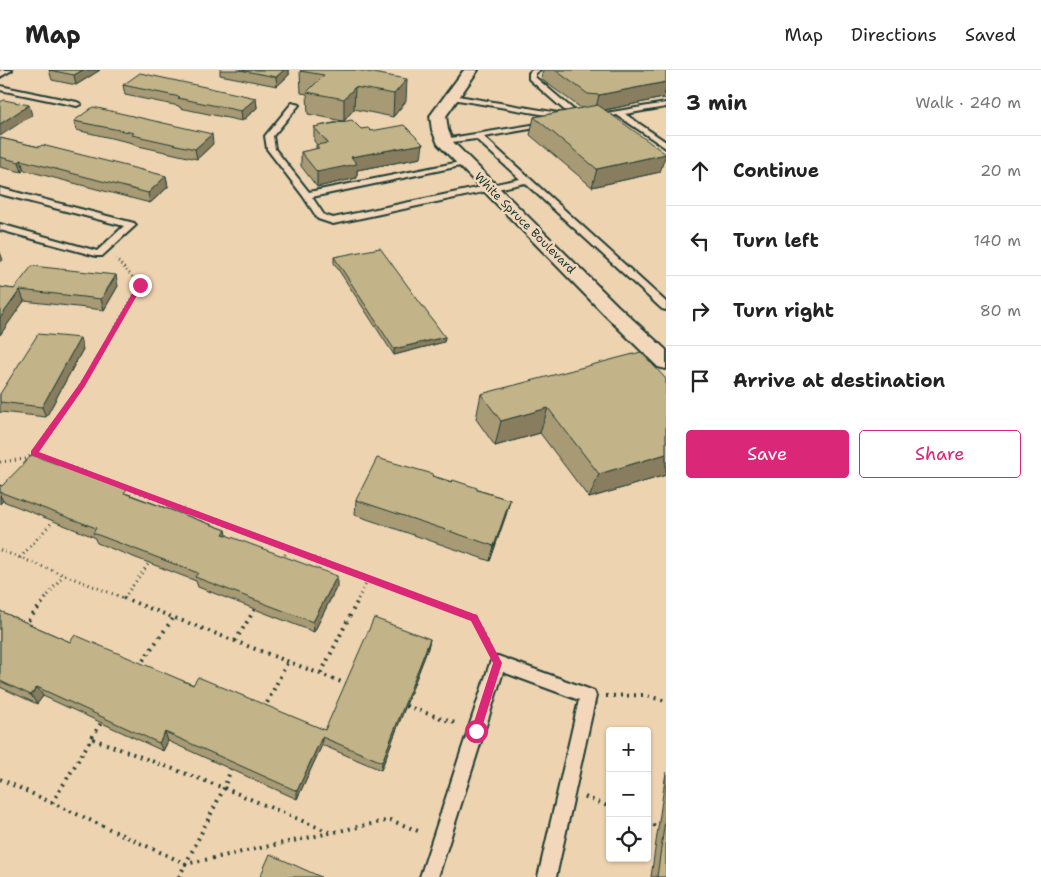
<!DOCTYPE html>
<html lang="en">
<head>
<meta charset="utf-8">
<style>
	body { margin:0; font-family:"Shantell Sans",sans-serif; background:#f2f2f2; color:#222 }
	.controls { position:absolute; right:15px; bottom:15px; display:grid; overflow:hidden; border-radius:5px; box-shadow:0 1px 4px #0004 }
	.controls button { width:45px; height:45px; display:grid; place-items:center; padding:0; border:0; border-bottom:1px solid #e0e0e0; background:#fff; color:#222; font:25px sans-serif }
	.stop { position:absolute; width:15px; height:15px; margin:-11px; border:4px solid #db2777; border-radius:50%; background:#fff }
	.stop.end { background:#db2777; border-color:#fff; box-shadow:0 1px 5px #0008 }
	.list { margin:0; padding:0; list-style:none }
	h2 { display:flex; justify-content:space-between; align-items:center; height:65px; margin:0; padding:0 20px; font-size:21px }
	h2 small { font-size:16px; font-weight:400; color:#767676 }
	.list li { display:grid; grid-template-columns:32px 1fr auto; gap:15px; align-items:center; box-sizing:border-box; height:70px; padding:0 20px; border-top:1px solid #e0e0e0 }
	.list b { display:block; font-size:19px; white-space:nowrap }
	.list em { font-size:16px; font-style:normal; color:#767676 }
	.actions { display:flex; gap:10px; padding:15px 20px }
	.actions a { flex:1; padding:11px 0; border:1px solid #db2777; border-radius:5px; text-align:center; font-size:18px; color:#db2777 }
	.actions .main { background:#db2777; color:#fff }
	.icon { flex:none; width:28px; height:28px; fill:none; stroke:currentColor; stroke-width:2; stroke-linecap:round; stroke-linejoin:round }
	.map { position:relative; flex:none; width:666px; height:807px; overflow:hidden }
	header { display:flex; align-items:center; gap:30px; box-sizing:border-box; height:70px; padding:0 25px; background:#fff; border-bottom:1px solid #e0e0e0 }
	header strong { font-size:24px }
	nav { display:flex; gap:28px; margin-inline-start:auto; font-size:18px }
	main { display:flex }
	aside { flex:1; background:#fff }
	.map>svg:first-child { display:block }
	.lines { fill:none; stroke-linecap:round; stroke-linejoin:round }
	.service-casing { stroke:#1f3d34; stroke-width:4 }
	.minor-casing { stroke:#1f3d34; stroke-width:4 }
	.path-far2 { stroke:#1f3d34; stroke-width:2.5; stroke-dasharray:1 3; stroke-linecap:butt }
	.path-far1 { stroke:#1f3d34; stroke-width:3; stroke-dasharray:1 4; stroke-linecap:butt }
	.path { stroke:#1f3d34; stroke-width:4; stroke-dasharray:2 5; stroke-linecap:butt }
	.service { fill:#f3d7ba; fill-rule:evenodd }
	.minor { fill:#f3d7ba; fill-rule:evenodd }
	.wall { fill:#a89a75; stroke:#1f3d34 }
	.shaded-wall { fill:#887d5f; stroke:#1f3d34 }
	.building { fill:#c3b388; stroke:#1f3d34 }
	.route { fill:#db2777 }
	.labels { text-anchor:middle; stroke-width:5; stroke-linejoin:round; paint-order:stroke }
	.far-street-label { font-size:12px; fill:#1f3d34; stroke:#f3d7ba }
</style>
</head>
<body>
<header>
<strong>Map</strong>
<nav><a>Map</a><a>Directions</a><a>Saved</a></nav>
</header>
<main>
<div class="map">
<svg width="666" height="807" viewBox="0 0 666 807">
	<rect width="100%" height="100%" fill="#eed3b0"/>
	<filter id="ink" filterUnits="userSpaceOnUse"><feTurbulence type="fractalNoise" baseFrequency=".02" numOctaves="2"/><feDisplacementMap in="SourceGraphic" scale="10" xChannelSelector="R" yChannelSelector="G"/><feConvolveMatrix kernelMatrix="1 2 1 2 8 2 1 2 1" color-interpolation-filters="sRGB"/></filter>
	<g filter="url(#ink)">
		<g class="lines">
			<g class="service-casing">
				<g id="service">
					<polygon points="532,0 540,0 535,4 535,7 582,47 582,51 452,29 448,27 452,25 570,45 529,9 529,3"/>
					<polygon points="0,16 77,32 81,34 77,36 0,20"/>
					<polygon points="292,33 299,35 273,66 275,79 309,122 465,91 469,93 465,95 312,127 324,145 333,148 520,109 476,69 444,73 440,71 444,69 550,52 550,56 547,56 484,67 666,232 666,240 662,239 525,113 333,154 318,149 303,126 267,79 265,66"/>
					<polygon points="666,33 666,37 625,44 666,72 666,78 617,45 594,49 590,47 594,45"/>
					<polygon points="0,118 134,153 136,155 102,186 96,186 0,160 0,154 97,181 124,156 0,124"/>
					<polygon points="498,586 594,621 596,626 556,807 538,807 579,630 503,602 438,807 420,807 490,593 493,588"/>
				</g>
			</g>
			<g class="minor-casing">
				<g id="minor">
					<polygon points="0,0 12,0 0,7"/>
					<polygon points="464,0 478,0 446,46 448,60 453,72 618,236 666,280 666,299 658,297 604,244 438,74 432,60 430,46"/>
				</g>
			</g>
			<polyline class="path-far2" points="85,309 140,215 116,189"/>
			<g class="path-far1">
				<polyline points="34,383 86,308"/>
				<polyline points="0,392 26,389 34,383 423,529"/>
				<polyline points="0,480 126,529"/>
				<polyline points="20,488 53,451"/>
				<polyline points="282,489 289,479"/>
				<polyline points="124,528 149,493"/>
				<polyline points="45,529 63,505"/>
				<polyline points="358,529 369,508"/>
			</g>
			<g class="path">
				<polyline points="123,528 349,615"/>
				<polyline points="420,528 474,548 489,577"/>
				<polyline points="24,556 46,528"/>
				<polyline points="235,571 255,539"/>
				<polyline points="139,596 174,547"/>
				<polyline points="321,603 359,528"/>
				<polyline points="606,626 643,625 666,631"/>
				<polyline points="406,636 458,654"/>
				<polyline points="264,639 288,591"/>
				<polyline points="93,669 224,718 329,762"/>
				<polyline points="0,709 186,794 390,750 421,762"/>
				<polyline points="585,727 610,737"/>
				<polyline points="52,733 101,653"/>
				<polyline points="647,752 658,757"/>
				<polyline points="179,807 224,718 231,699"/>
			</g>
			<use href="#service" class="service"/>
			<use href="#minor" class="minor"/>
		</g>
		<g class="wall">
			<polygon points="49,0 100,0 76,15 52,10"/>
			<polygon points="220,0 289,0 289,5 277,16 220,5"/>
			<polygon points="356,0 406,31 393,47 354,39 344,51 361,59 371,61 421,88 357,100 357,108 317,117 301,96 301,82 316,79 316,75 317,75 314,71 314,57 343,51 308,44 307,24 301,23 300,1"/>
			<polygon points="543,0 666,0 666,29 663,28 606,40 660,102 592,117 530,65 534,47 581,38 541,9"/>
			<polygon points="123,15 256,28 257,38 242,51 180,38 179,36 125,25"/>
			<polygon points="74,51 213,74 197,89 134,75 133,73 76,60"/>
			<polygon points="0,68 166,106 168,117 150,133 24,100 22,102 0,97"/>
			<polygon points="334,187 445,267 444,272 394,285 334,193"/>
			<polygon points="118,216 104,240 24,231 0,265 0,217 14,219"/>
			<polygon points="83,279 46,347 1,342 0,343 0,324"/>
			<polygon points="666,309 666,405 589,428 540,363 495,376 476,349 481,324"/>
			<polygon points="433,404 433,406 510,430 506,445 490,491 355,445 356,430"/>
			<polygon points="0,415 2,416 128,424 226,460 227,466 337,516 314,562 198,517 196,511 97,473 94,467 3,431 0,434"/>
			<polygon points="0,541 70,572 325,660 430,569 428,578 381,700 322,675 297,729 168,671 163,681 43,626 37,634 0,617"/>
			<polygon points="666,702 666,807 651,807"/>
		</g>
		<g class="shaded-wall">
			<polygon points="83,0 100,0 76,15 74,5"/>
			<polygon points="284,0 289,0 289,5 277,16 276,7"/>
			<polygon points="407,9 406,31 393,47 394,24"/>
			<polygon points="666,12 666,19 663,28 595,42 599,25"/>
			<polygon points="355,17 354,39 344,51 344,29"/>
			<polygon points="256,28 257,38 242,51 241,41"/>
			<polygon points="29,35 32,45 0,66 0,54"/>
			<polygon points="212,64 213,74 197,89 195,79"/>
			<polygon points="423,74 421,88 357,100 357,108 317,117 317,102 351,87"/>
			<polygon points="666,84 660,102 592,117 597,99"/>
			<polygon points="21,90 24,100 22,102 19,92"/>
			<polygon points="166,106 168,117 150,133 148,123"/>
			<polygon points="0,182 3,190 0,192"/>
			<polygon points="116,205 118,216 104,240 101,229"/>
			<polygon points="20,220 24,231 0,265 0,248"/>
			<polygon points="445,267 444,272 394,285 394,279"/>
			<polygon points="80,268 83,279 46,347 42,337"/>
			<polygon points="548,338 540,363 495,376 501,351"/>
			<polygon points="666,384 666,405 589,428 599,404"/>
			<polygon points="0,425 3,431 0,434"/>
			<polygon points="510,430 506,445 490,491 494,476"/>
			<polygon points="226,460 228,470 223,464"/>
			<polygon points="337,506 337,516 314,562 313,552"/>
			<polygon points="430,569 428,578 381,700 382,692"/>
			<polygon points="37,617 43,626 37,634 31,625"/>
			<polygon points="165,662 168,671 163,681 159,673"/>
			<polygon points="322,667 322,675 297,729 297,721"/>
		</g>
		<g class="building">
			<polygon points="49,0 83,0 74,5"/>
			<polygon points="240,0 284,0 276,7"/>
			<polygon points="301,0 356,0 407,9 394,24 355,17 344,29 307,22 324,5 300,1"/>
			<polygon points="555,0 666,0 666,12 599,25 588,24"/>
			<polygon points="140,3 256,28 241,41 178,28 180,27 123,15"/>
			<polygon points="4,30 29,35 0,54 0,32"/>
			<polygon points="598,35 666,84 597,99 534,47"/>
			<polygon points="93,37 212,64 195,79 132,65 134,63 74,51"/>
			<polygon points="352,50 361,59 368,58 371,61 404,55 423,74 351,87 357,94 317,102 301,82 319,78 316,75 328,73 314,57"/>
			<polygon points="0,68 39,77 42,75 166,106 148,123 21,90 19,92 0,87"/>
			<polygon points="380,178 445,267 394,279 334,187"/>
			<polygon points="32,196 116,205 101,229 20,220 0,248 0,217 14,219"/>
			<polygon points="38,264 80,268 42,337 0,332 0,324"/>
			<polygon points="641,282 666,309 666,384 599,404 548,338 501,351 481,324"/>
			<polygon points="32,385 127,419 124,423 226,460 223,464 337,506 313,552 195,507 198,503 93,463 96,458 0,422 0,415 2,416"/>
			<polygon points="377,388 433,404 432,406 451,412 453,410 477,418 477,420 510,430 494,476 356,430"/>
			<polygon points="0,541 70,572 75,565 193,615 198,607 325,660 374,548 430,569 382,692 322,667 297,721 165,662 159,673 37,617 31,625 0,611"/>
			<polygon points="666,743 666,807 657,807"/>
			<polygon points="270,784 321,807 260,807"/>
		</g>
	</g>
	<polygon class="route" points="140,213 143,215 85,316 39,382 477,545 502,593 480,664 476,666 472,664 471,661 493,593 471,551 31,385 31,381 80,313 137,215"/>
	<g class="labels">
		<g class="far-street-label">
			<text transform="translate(525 153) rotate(45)" y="4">White Spruce Boulevard</text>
		</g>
	</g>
</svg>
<div class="controls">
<button>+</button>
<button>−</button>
<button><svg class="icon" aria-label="locate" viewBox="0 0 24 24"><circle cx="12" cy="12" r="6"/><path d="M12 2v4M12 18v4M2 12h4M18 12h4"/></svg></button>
</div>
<div class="stop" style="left:476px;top:661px"></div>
<div class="stop end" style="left:140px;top:215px"></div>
</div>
<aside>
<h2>3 min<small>Walk · 240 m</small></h2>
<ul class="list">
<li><svg class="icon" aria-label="ahead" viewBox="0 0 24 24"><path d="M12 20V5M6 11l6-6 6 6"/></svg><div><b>Continue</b></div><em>20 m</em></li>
<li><svg class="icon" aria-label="left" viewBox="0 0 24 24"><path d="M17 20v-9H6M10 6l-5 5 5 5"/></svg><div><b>Turn left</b></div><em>140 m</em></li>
<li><svg class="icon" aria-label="right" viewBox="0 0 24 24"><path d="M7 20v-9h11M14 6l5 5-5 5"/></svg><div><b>Turn right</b></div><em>80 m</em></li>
<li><svg class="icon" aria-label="arrive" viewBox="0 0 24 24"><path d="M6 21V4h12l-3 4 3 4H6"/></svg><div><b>Arrive at destination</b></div></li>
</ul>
<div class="actions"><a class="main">Save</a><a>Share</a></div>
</aside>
</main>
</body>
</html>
